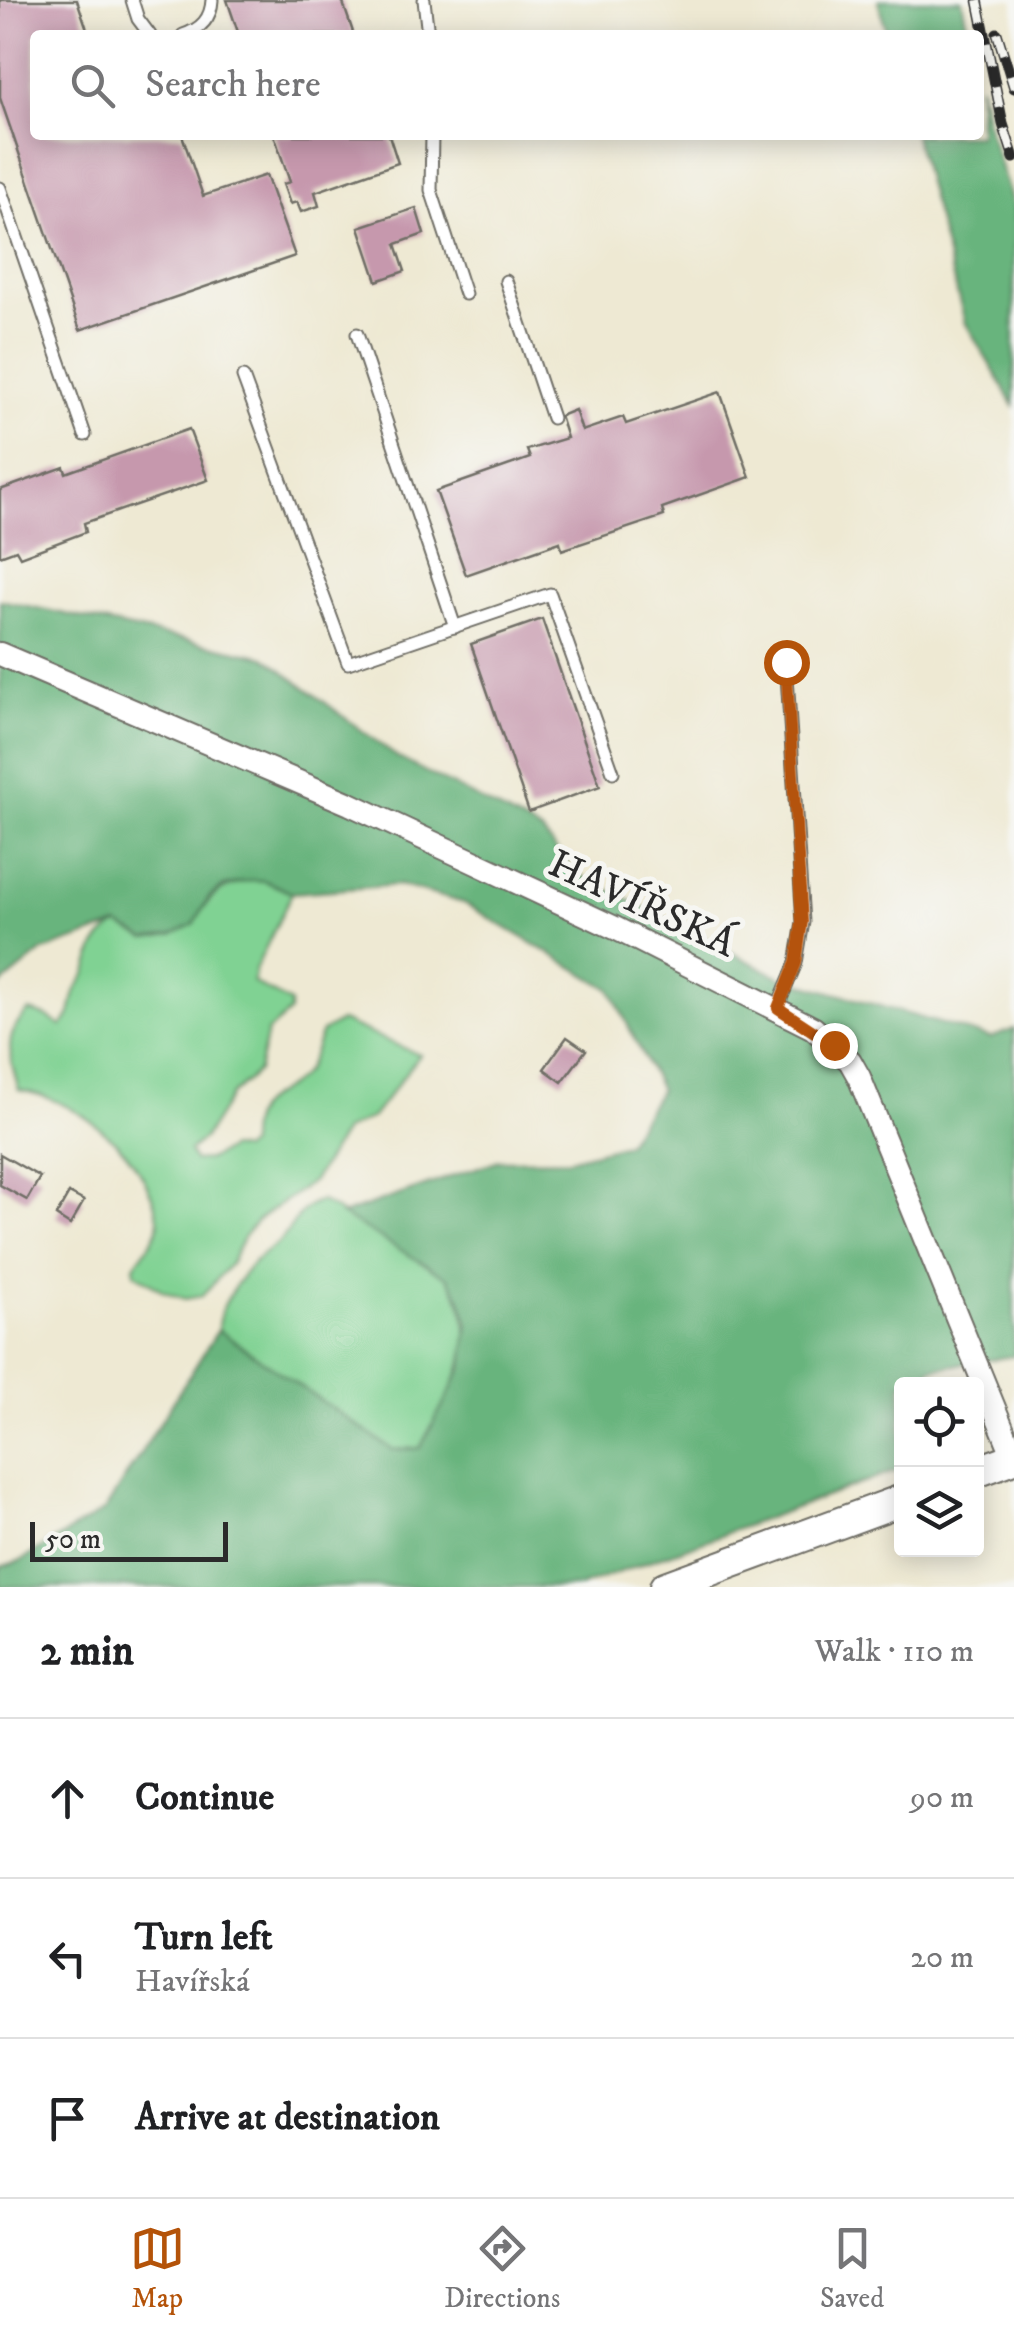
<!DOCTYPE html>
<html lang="en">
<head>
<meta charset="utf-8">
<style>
	body { margin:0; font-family:"IM FELL DW Pica",serif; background:#f2f2f2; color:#202124 }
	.controls { position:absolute; right:30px; bottom:30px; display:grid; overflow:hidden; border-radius:10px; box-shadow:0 5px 25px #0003 }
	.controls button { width:90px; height:90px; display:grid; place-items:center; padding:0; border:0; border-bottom:2px solid #e0e0e0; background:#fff; color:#202124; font:50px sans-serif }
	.scale { position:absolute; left:30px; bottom:25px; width:198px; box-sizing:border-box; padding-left:10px; border:5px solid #2b2b2b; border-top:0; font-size:28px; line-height:35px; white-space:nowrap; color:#2b2b2b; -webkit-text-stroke:8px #f6f6f2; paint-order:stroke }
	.stop { position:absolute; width:30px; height:30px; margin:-22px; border:8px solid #b45309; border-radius:50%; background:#fff }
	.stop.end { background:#b45309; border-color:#fff; box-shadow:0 2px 10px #0008 }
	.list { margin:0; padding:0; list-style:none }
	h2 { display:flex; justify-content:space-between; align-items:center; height:130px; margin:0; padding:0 40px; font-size:42px }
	h2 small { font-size:32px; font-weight:400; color:#757577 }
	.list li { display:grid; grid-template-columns:65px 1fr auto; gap:30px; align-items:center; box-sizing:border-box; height:160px; padding:0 40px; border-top:2px solid #e0e0e0 }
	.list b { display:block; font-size:38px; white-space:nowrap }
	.list p { margin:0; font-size:32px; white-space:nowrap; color:#757577 }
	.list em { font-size:32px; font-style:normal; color:#757577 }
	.icon { flex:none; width:55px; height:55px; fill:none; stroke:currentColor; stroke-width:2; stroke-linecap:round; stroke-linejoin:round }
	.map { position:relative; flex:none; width:1014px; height:1587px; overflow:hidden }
	.search { position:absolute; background:#fff; box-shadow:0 5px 25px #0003; left:30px; right:30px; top:30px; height:110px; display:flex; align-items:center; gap:25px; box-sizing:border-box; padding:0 35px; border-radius:10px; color:#757577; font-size:38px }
	.sheet { height:610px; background:#fff }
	nav { display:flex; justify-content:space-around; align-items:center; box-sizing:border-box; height:140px; border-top:2px solid #e0e0e0; background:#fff; font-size:28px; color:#757577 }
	nav a { display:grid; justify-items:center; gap:5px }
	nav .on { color:#b45309 }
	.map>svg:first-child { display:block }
	.green { fill:#80d293; stroke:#567e5f; stroke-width:2.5 }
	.forest { fill:#68b47d; stroke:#4a7054; stroke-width:2.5 }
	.building { fill:#c698ad }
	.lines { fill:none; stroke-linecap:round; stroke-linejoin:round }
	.service-casing { stroke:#6f6e66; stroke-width:15 }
	.minor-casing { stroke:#6f6e66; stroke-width:26 }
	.secondary-casing { stroke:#6f6e66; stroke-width:34 }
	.service { stroke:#fff; stroke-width:11 }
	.minor { stroke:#fff; stroke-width:22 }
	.secondary { stroke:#fff; stroke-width:30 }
	.rail-casing { stroke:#2b2b2b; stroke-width:11 }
	.rail { stroke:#f6f6f2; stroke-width:8; stroke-dasharray:22; stroke-linecap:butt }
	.route { stroke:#b45309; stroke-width:12 }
	.labels { text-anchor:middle; stroke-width:10; stroke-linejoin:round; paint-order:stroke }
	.street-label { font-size:40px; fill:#2b2b2b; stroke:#f6f6f2 }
</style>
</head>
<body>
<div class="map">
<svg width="1014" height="1587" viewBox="0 0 1014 1587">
	<rect width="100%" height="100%" fill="#f6f6f2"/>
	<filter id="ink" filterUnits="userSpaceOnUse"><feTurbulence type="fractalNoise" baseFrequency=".01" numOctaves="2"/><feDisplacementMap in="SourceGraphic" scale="20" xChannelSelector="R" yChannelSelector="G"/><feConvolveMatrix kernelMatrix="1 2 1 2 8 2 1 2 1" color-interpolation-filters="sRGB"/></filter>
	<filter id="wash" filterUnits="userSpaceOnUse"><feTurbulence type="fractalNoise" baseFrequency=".0048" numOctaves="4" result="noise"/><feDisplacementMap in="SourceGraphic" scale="40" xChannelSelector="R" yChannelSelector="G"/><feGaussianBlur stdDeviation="2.25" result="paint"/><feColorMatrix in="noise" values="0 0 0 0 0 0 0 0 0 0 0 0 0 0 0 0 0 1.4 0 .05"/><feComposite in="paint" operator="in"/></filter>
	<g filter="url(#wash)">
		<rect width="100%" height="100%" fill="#eee9d3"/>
		<g class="green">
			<path d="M254 880 265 881 292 893 255 970 253 982 290 1003V1012L267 1032 258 1071 231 1095 204 1138 189 1151 194 1161 208 1160 230 1148 243 1150 249 1145C248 1093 278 1101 303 1074 312 1065 316 1044 322 1032L341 1021 420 1055 372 1117 344 1131 313 1181 258 1220 244 1236 230 1264 202 1296 185 1299 163 1291 135 1273 134 1266C141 1255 156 1239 158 1227 160 1218 155 1205 152 1197 132 1143 74 1100 19 1090 10 1058 1 1036 29 1011L46 1016 61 1026C74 1015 70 1004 76 990 80 982 86 977 88 969 95 946 97 937 118 925L146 939 194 924C212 892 218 888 254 880Z"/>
			<path d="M321 1201 448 1278C490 1340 450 1391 420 1448L393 1450 218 1330C217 1309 241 1275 256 1260 263 1252 275 1248 282 1239 295 1223 299 1208 321 1201Z"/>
		</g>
		<g class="forest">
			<polygon points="878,0 962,0 969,35 887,35"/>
			<polygon points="979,85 988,128 1014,208 1014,406 965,322 914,135 979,135"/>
			<polygon points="0,600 265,657 397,757 542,832 574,872 782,978 991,1038 1014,1029 1014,1356 930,1369 925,1384 902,1384 901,1469 579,1587 0,1587 0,1567 22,1560 105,1510 218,1330 393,1450 420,1448 463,1367 468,1321 460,1297 448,1278 341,1215 499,1160 569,1159 626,1144 660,1090 610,989 464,903 399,885 292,893 265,881 254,880 224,886 209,897 194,924 172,935 146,939 118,925 43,951 0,986"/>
		</g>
		<g id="blocks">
			<g class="building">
				<polygon points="0,0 77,0 89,35 35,35 35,135 182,135 203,196 266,175 295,256 80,330 0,98"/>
				<polygon points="227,0 342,0 354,35 239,35"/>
				<polygon points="274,135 389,135 398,163 315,192 319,206 301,212 297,202 290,204 283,184 290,182"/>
				<polygon points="416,208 424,234 396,244 405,271 377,281 359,227"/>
				<polygon points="720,392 750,477 662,508 664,516 562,550 560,542 466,575 436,491 530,458 527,450 567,438 560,416 575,410 582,431 623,417 626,424"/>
				<polygon points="189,429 208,480 84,523 86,532 20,557 16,550 0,556 0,490 64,467 66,473"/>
				<polygon points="542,619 600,786 529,812 471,644"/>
				<polygon points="567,1037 586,1050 562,1082 544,1069"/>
				<polygon points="0,1154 40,1177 27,1200 0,1185"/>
				<polygon points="69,1193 84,1201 70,1225 56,1216"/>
			</g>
		</g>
	</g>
	<g filter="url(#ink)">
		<use href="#blocks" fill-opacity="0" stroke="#6f6e66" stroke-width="2.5"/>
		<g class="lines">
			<g class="service-casing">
				<g id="service">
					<polyline points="132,0 138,19 150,35"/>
					<polyline points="424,0 428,35"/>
					<path d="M183 35C201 29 211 19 212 0"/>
					<polyline points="432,135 431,190 465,294"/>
					<polyline points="0,188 85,435"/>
					<polyline points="506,281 552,418"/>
					<polyline points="357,334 455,627"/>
					<polyline points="243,377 348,663 550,594 613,772"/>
					<polyline points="777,1008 796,963 803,922 786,661"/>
				</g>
			</g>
			<g class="minor-casing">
				<polyline id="minor" points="0,654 350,804 615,928 813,1028 850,1061 859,1077 1014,1457"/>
			</g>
			<g class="secondary-casing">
				<g id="secondary">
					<polyline points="976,1472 1014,1458"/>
					<polyline points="665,1587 902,1500"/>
				</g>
			</g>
			<use href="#service" class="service"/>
			<use href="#minor" class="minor"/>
			<use href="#secondary" class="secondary"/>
			<g class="rail-casing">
				<g id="rail">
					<polyline points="978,0 1003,124 1014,158"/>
					<polyline points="997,33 1014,88"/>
				</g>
			</g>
			<use href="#rail" class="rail"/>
		</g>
	</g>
	<g class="lines" filter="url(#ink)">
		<polyline class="route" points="786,662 802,922 796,963 778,1008 834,1045"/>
	</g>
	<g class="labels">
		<g class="street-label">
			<text transform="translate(643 902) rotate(25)" y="14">HAVÍŘSKÁ</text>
		</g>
	</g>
</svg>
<div class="controls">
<button><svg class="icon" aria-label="locate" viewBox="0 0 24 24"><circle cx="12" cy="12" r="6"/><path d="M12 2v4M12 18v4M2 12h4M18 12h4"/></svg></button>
<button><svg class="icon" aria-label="layers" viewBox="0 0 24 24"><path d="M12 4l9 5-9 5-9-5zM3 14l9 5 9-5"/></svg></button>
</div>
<div class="scale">50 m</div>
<div class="stop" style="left:786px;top:662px"></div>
<div class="stop end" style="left:834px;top:1045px"></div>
<div class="search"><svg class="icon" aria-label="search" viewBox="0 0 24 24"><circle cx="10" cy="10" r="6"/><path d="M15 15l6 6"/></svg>Search here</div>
</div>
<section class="sheet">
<h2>2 min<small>Walk · 110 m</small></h2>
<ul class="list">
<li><svg class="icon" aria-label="ahead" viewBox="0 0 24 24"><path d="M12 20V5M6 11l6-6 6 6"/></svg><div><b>Continue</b></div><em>90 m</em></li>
<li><svg class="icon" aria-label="left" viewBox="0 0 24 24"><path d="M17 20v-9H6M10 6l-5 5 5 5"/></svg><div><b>Turn left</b><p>Havířská</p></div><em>20 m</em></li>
<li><svg class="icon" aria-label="arrive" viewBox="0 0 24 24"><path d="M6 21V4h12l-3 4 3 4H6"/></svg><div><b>Arrive at destination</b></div></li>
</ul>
</section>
<nav>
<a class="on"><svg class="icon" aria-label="map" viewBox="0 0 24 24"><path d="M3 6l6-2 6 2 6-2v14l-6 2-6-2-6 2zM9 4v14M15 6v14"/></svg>Map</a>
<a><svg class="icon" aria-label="directions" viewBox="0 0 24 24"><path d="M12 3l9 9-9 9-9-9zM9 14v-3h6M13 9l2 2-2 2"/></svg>Directions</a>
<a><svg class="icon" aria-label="saved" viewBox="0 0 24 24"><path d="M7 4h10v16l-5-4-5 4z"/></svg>Saved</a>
</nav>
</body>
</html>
